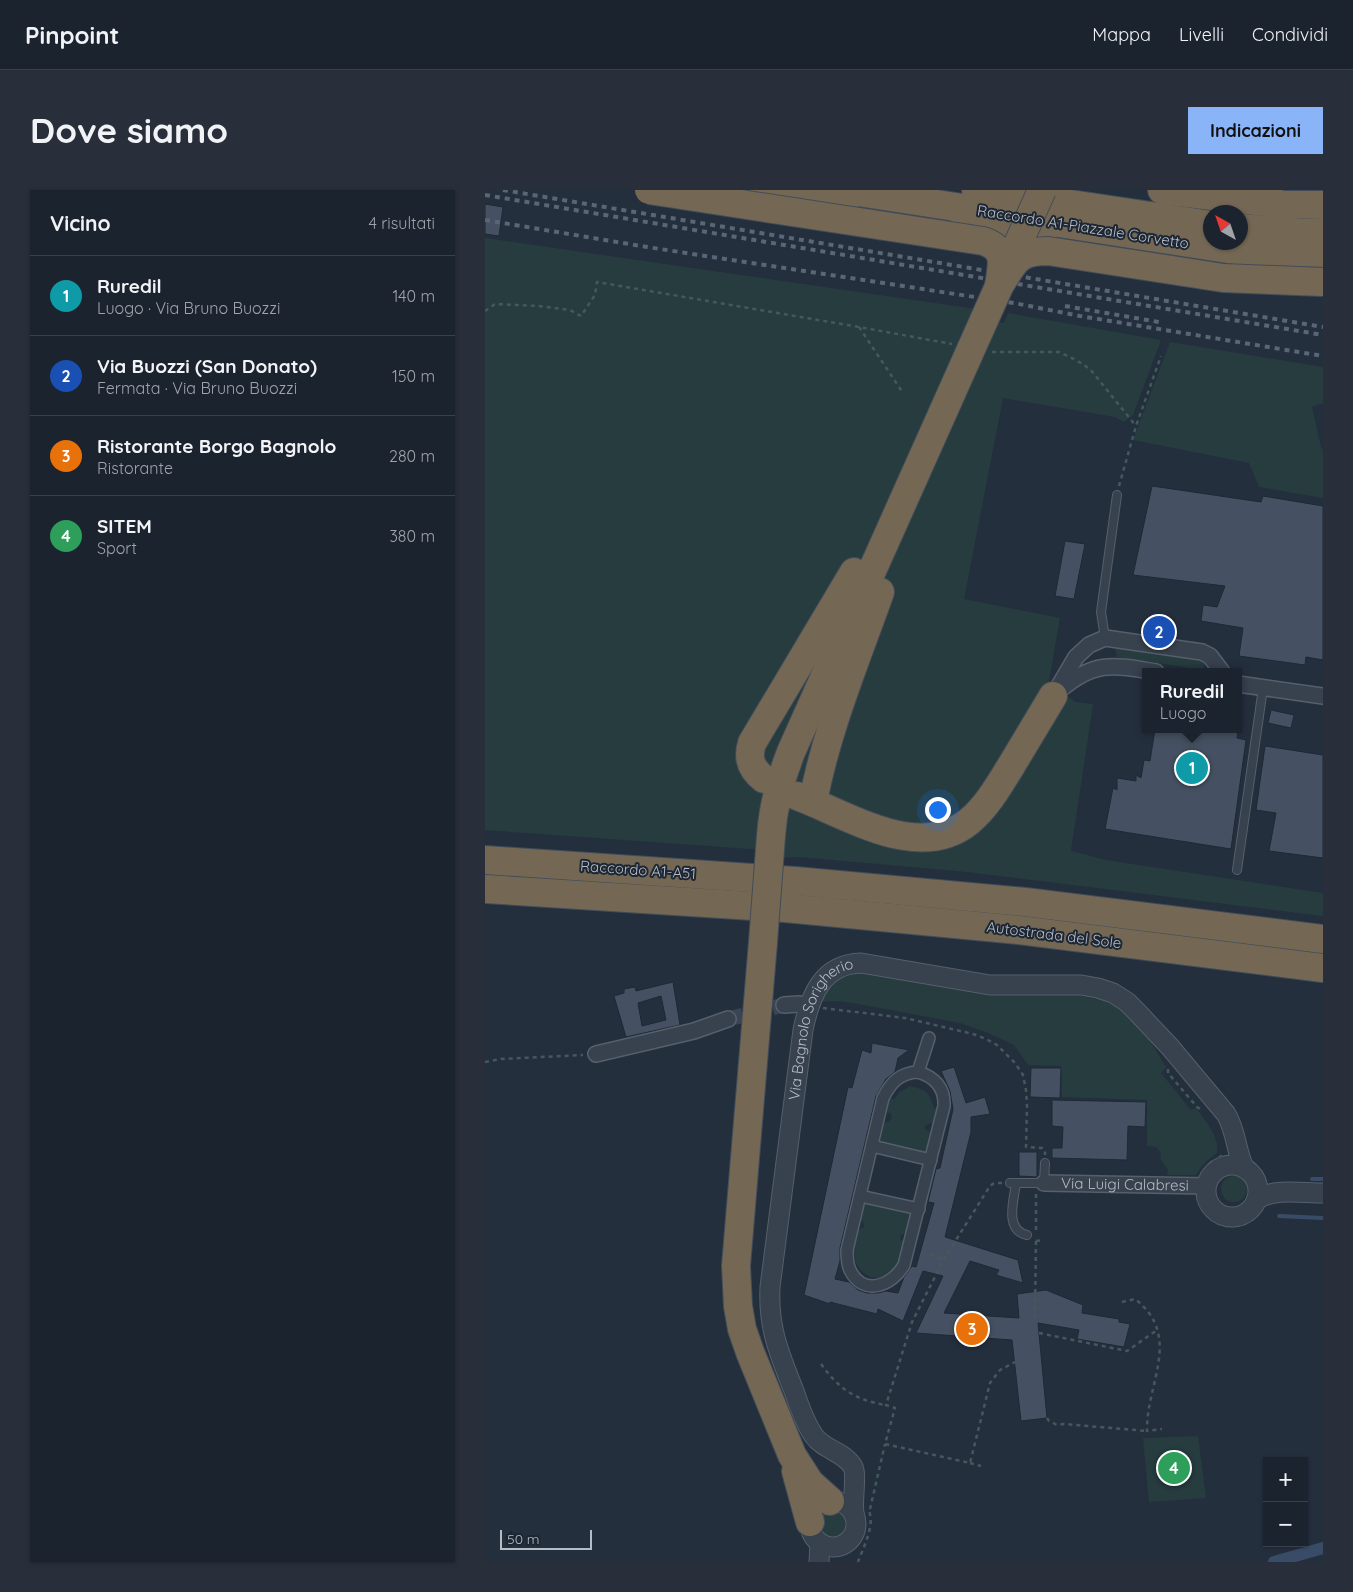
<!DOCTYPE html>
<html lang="it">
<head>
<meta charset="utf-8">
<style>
	body { margin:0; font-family:Quicksand,sans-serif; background:#282f3a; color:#f1f3f6 }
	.controls { position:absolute; right:15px; bottom:15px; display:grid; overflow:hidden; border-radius:0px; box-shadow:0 1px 4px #0004 }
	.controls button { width:45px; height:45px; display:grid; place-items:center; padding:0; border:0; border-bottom:1px solid #39404a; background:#1b232e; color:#f1f3f6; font:25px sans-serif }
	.compass { position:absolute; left:718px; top:15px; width:45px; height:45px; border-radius:50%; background:#1b232e; box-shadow:0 1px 4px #0004; rotate:320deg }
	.scale { position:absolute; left:15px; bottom:12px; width:92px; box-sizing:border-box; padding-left:5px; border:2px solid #b4bcc9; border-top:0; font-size:14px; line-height:18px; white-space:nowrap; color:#b4bcc9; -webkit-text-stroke:4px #1d2633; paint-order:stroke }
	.you { position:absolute; left:452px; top:619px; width:18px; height:18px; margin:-12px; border:4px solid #fff; border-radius:50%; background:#1a73e8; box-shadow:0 0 0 8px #1a73e833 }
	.badge { display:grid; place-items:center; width:32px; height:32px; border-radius:50%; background:#8ab4f8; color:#fff; font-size:16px; font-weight:700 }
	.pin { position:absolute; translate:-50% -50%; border:2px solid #fff; box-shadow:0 1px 5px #0006 }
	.popup { position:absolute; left:657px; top:478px; width:100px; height:65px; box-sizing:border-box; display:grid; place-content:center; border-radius:0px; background:#1b232e; filter:drop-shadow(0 1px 4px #0005); font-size:16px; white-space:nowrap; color:#a0a4aa }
	.popup b { font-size:19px; color:#f1f3f6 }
	.popup::after { content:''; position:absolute; left:50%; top:100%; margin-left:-10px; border:10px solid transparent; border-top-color:#1b232e }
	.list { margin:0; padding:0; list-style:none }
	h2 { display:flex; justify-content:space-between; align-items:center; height:65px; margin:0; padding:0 20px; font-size:21px }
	h2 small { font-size:16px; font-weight:400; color:#a0a4aa }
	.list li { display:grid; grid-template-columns:32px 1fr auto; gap:15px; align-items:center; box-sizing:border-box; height:80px; padding:0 20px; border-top:1px solid #39404a }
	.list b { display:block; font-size:19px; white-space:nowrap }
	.list p { margin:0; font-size:16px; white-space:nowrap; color:#a0a4aa }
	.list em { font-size:16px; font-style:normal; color:#a0a4aa }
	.map { position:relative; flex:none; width:838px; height:1372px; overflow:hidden; border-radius:0px }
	header { display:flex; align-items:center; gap:30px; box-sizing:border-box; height:70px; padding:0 25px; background:#1b232e; border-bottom:1px solid #39404a }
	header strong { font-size:24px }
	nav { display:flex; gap:28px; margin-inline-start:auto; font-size:18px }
	.intro { display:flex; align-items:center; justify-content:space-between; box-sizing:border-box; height:120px; padding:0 30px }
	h1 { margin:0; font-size:35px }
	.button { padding:12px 22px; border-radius:0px; background:#8ab4f8; color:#111; font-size:18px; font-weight:700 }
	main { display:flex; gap:30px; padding:0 30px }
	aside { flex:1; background:#1b232e; border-radius:0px; box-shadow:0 1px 4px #0004 }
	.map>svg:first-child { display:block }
	.green { fill:#263c3f }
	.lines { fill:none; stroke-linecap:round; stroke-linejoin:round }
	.stream { stroke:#394c67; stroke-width:4 }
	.canal { stroke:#394c67; stroke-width:12 }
	.building { fill:#455162; stroke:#1f2835; fill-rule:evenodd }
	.minor-tunnel { stroke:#3a4453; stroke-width:15; stroke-dasharray:15 8; stroke-linecap:butt }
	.service-casing { stroke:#565f6c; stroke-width:10 }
	.pedestrian-casing { stroke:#565f6c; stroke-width:14 }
	.minor-casing { stroke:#565f6c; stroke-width:18 }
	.tertiary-casing { stroke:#565f6c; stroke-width:21 }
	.motorway-casing { stroke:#434c59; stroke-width:30 }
	.path { stroke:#44595c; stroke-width:2.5; stroke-dasharray:4 4; stroke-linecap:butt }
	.service { stroke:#38414e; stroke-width:8 }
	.pedestrian { stroke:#38414e; stroke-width:11 }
	.minor { stroke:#38414e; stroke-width:15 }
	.tertiary { stroke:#38414e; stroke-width:19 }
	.motorway { stroke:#746855; stroke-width:28 }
	.rail { stroke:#5a6575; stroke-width:4; stroke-dasharray:5 5; stroke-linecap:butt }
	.motorway-bridge-casing { stroke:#434c59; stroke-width:30; stroke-linecap:butt }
	.motorway-bridge { stroke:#746855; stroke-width:28 }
	.labels { text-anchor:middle; stroke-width:4; stroke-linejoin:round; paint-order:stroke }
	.street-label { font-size:15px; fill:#b4bcc9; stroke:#1d2633 }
</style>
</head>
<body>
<header>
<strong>Pinpoint</strong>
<nav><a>Mappa</a><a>Livelli</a><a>Condividi</a></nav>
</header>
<div class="intro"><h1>Dove siamo</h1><a class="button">Indicazioni</a></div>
<main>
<aside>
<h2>Vicino<small>4 risultati</small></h2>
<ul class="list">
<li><span class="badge" style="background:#0f9aa8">1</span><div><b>Ruredil</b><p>Luogo · Via Bruno Buozzi</p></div><em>140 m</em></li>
<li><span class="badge" style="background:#1a4fb4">2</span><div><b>Via Buozzi (San Donato)</b><p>Fermata · Via Bruno Buozzi</p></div><em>150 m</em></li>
<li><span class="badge" style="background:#e8710a">3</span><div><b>Ristorante Borgo Bagnolo</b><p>Ristorante</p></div><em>280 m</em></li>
<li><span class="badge" style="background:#2e9e5b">4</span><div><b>SITEM</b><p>Sport</p></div><em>380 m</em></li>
</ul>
</aside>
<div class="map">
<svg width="838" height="1372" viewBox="0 0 838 1372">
	<rect width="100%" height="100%" fill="#242f3e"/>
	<g class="green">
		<polygon points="0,48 491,119 487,128 519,133 523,123 676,150 648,225 639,232 630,227 518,208 479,409 575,428 564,491 590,512 608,514 586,661 621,670 838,703 838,726 482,682 314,667 293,668 293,661 0,640"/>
		<polygon points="685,152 838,177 838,214 833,214 827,217 836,257 838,260 838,308 774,297 764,273 648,250"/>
		<polygon points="635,455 715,467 719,473 719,480 632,467 630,457"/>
		<path d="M369 781 594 804C648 815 655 834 681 877L676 883 706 920 711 918C721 932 734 945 732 963 723 969 716 976 711 985H682L683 980 675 968 676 963 671 957 662 956V910L577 907 576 876 543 875 529 855 503 843 475 833 368 813 353 811 334 812 350 788Z"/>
		<path d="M425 896C442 900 444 902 449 918L455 920 451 937 445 933 440 936 439 939 449 944 443 968 390 955 396 932 399 933 404 932 407 928 406 924 398 921 403 908 409 909 415 902Z"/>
		<circle cx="749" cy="999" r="13"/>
		<path d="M377 1008 432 1020 426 1043H419L415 1046 416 1050 423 1052 417 1076 412 1074C409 1077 407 1081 404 1084 389 1095 369 1081 370 1064L364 1063 371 1040H374L379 1037V1034L377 1031 372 1030Z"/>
		<polygon points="713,1246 721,1308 664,1312 658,1248"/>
		<circle cx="348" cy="1334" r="14"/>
	</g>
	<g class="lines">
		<g class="stream">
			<polyline points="827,989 838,989"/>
			<polyline points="794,1026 838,1028"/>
		</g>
		<polyline class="canal" points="789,1372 838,1358"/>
	</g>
	<g class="building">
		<polygon points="0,14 18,17 14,46 0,44"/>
		<polygon points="667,296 776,312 778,306 838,316 838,470 821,467 820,475 754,466 758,438 716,431 718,415 732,417 740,396 648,385"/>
		<polygon points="580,351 600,354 589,409 570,406"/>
		<polygon points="786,520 809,525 806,538 783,533"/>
		<polygon points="670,539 753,539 752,548 761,550 746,659 620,639 628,598 632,600 632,588 651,591 651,585 656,588 659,570 665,571"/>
		<polygon points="780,556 838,565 838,668 784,661 791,623 771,620"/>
		<path d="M188 792 195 835 141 847 129 806 139 803V799L150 797 151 801ZM176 806 181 830 157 836 153 813Z"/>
		<polygon points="387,853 424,860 413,868 410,882 401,889 391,906 355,1058 355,1071 350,1089 364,1092 373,1100 382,1103 393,1103 401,1101 413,1103 419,1087 427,1076 431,1077 449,1013 443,1012 451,979 455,978 468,919 465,901 456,881 469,877 481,913 500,907 505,924 486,927 486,942 460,1047 533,1070 538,1093 511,1085 514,1080 485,1071 459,1123 534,1128 532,1104 561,1100 598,1115 597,1123 634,1129 634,1132 645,1134 639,1157 592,1149 594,1140 553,1133 562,1228 536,1231 527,1150 431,1143 458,1086 438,1081 418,1131 393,1119 392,1124 345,1112 345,1114 319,1105 363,897 367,898 377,860 386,863"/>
		<polygon points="546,878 576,878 575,908 545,907"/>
		<polygon points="567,910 661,912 660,937 643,936 642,970 567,968 567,958 577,958 578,937 567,936"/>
		<polygon points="534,962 552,962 552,987 534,986"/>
	</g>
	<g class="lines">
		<polyline class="minor-tunnel" points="243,829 299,815"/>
		<g class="service-casing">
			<g id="service">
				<polyline points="620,448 616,422 632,305"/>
				<polyline points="752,680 778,498"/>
				<polyline points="525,993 559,993 560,973"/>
				<path d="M531 993C529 1010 519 1040 542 1045"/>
			</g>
		</g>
		<g class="pedestrian-casing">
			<g id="pedestrian">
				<path d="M433 882C450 887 460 898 459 916L419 1075C407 1096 378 1107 365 1080 362 1074 362 1067 362 1060L398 908C406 892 415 883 433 882Z"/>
				<polyline points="433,882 444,848"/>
				<polyline points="387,956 446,970"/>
				<polyline points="375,1006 434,1019"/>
			</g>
		</g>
		<g class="minor-casing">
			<g id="minor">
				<polyline points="753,494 838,506"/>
				<path d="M575 500C610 470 629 475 671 482"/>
				<polyline points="568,506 591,467 604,455 620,448 717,462 725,466 737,482"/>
				<polyline points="299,815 314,814 324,816"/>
				<polyline points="111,864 209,841 243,829"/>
				<path id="s1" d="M559 993 722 996"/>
			</g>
		</g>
		<g class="tertiary-casing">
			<g id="tertiary">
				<circle cx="747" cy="1001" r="26"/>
				<path d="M772 1009C791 998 816 1003 838 1003"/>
				<circle cx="348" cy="1334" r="23"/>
				<path id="s2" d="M369 1323C367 1311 372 1285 368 1277 360 1262 339 1260 329 1246 320 1233 314 1216 309 1201 294 1163 283 1138 285 1097L318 840C325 806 337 774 376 773L505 795H596L613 798 628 803 642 812 652 822 685 857 741 924C751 940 751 961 759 978"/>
				<polyline points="334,1372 335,1353"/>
			</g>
		</g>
		<g class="motorway-casing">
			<g id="motorway">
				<polyline points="262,0 359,16"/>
				<polyline points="360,0 756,61 838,63"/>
				<polyline points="491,0 726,35"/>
				<polyline points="677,0 796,14 838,15"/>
				<polyline points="478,37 558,51"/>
				<polyline points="756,38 819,43 838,43"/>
				<path d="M279 589C266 579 262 569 267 553L369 382"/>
				<path d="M312 606C344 618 385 641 419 646 480 656 501 617 529 571 542 549 555 528 568 506"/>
				<path d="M328 612C341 541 371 470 395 402"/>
				<path d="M286 646C288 616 295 590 306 562L458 222"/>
				<polyline points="0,670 310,691 540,712 838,749"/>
				<polyline points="0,699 300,718 534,740 838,778"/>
				<polyline points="278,752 251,1076 253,1116 257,1139 265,1162 307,1265 325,1293 345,1311"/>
				<polyline points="311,1281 325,1332"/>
			</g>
		</g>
		<g class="path">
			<polyline points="0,121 10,114 54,116 85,120 96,126 110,105 112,92 374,137 467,154"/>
			<polyline points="374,137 418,203"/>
			<polyline points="507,162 574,162 591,170 605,179 651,236"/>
			<polyline points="634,296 651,236 676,166"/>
			<polyline points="338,818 420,828 488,844 501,849 512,855 530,873 538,885 541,900 542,916 541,957 557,958 560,961 560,965"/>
			<polyline points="0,872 16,869 98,865"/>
			<polyline points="683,879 683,883 712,917 717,920"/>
			<path d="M716 984C723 973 735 970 738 963"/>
			<polyline points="517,993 509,993 505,996 459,1069 427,1132 401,1215 410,1218 400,1254 485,1273 505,1193 515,1180 530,1172"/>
			<path d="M712 1008C722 1038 751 1046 774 1023"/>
			<polyline points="551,1040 551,1003"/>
			<polyline points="551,1051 559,1050"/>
			<polyline points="445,1065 459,1069"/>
			<path d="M637 1112 650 1109C698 1146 661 1194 662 1241L677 1239"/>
			<polyline points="550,1127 551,1048"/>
			<polyline points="554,1143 642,1161 672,1140"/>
			<path d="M336 1174C354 1199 370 1210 401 1215"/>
			<polyline points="562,1228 564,1231 572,1235 579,1234 662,1241"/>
			<polyline points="485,1273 496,1276"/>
			<polyline points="385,1319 400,1254"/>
			<path d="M373 1372C378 1358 390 1336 384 1321"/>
		</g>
		<use href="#service" class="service"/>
		<use href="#pedestrian" class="pedestrian"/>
		<use href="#minor" class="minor"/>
		<use href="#tertiary" class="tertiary"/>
		<use href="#motorway" class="motorway"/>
		<g class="rail">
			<polyline points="18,0 838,137"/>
			<polyline points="0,5 838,145"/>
			<polyline points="0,30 162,57 529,113 595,126 838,166"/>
			<polyline points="580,116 674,132"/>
		</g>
		<g class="motorway-bridge-casing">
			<g id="motorway-bridge">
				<path d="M164 0 498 51C523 59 517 75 514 96"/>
				<path d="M514 96C530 72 531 61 563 61L738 88 838 92"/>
				<polyline points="458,222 557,0"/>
				<polyline points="278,752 286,646"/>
			</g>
		</g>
		<use href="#motorway-bridge" class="motorway-bridge"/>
	</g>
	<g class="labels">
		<g class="street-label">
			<text transform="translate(598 37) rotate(9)" y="5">Raccordo A1-Piazzale Corvetto</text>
			<text transform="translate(153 680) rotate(4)" y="5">Raccordo A1-A51</text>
			<text transform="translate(569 745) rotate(7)" y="5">Autostrada del Sole</text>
			<text dy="5" stroke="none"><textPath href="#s2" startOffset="522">Via Bagnolo Sorigherio</textPath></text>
			<text dy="5" stroke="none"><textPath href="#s1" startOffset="81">Via Luigi Calabresi</textPath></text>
		</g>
	</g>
</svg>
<div class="controls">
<button>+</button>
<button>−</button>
</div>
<svg class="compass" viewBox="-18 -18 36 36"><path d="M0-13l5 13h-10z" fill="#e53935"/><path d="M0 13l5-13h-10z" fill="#a0a4aa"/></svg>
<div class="scale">50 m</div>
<div class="you"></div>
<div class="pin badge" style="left:707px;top:578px;background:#0f9aa8">1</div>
<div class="popup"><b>Ruredil</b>Luogo</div>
<div class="pin badge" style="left:674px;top:442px;background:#1a4fb4">2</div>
<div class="pin badge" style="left:487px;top:1139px;background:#e8710a">3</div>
<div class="pin badge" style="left:689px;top:1278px;background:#2e9e5b">4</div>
</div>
</main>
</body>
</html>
